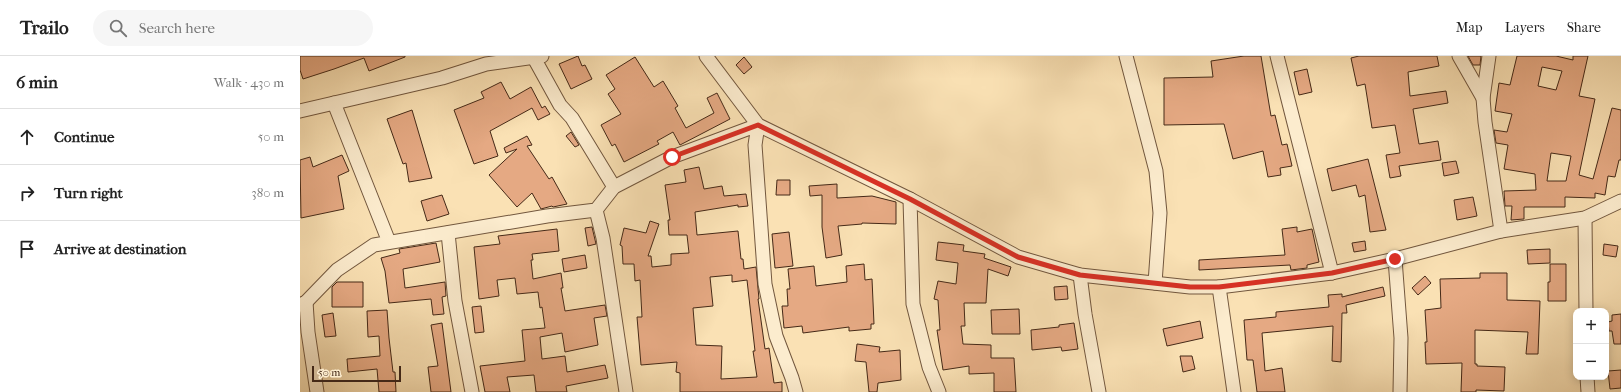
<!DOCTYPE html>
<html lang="en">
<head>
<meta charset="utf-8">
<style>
	body { margin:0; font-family:"IM FELL French Canon",serif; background:#f6f6f6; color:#222 }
	.controls { position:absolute; right:12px; bottom:12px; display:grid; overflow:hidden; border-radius:8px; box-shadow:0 2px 10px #0003 }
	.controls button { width:36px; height:36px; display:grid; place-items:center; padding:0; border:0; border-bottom:1px solid #e0e0e0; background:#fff; color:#222; font:20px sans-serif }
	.scale { position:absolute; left:12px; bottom:10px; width:89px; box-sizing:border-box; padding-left:4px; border:2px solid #452917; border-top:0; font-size:11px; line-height:14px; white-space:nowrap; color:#452917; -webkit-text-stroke:3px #fcecce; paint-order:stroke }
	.stop { position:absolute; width:12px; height:12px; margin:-9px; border:3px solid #d93025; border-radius:50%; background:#fff }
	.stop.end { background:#d93025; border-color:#fff; box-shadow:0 1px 4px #0008 }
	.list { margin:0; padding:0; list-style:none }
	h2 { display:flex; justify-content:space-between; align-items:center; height:52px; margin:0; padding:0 16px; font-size:17px }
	h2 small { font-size:13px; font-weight:400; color:#767676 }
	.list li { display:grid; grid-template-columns:26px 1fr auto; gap:12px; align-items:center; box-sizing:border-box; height:56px; padding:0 16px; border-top:1px solid #e0e0e0 }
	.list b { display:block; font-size:15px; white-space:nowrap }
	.list em { font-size:13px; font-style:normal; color:#767676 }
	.icon { flex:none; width:22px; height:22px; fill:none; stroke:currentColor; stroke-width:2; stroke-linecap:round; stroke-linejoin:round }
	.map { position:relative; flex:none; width:1321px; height:336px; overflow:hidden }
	header { display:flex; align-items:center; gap:24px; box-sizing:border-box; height:56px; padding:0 20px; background:#fff; border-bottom:1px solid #e0e0e0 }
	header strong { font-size:19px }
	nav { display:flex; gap:22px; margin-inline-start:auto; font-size:14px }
	.search { width:280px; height:36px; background:#f6f6f6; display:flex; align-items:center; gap:10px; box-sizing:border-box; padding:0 14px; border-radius:22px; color:#767676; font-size:15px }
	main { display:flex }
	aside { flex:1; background:#fff }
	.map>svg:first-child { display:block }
	.building { fill:#e5a983; stroke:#452917; fill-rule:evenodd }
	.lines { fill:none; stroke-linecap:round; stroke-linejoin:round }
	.minor-casing { stroke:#72573e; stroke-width:15 }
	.minor { stroke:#fcecce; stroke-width:13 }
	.route { stroke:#d93025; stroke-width:5 }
</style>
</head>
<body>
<header>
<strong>Trailo</strong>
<div class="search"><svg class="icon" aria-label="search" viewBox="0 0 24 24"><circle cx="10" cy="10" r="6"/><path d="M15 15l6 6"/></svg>Search here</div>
<nav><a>Map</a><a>Layers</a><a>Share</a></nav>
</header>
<main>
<aside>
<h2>6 min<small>Walk · 430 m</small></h2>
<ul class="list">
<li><svg class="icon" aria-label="ahead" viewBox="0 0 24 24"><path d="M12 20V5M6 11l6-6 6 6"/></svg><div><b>Continue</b></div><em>50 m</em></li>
<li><svg class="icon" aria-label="right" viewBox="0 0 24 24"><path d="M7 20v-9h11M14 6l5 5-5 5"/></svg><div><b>Turn right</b></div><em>380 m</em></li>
<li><svg class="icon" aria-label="arrive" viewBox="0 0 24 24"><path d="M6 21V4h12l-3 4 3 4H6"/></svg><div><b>Arrive at destination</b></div></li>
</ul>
</aside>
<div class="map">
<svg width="1321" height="336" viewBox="0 0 1321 336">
	<rect width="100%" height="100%" fill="#fae1b4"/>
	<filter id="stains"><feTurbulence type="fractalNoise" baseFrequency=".005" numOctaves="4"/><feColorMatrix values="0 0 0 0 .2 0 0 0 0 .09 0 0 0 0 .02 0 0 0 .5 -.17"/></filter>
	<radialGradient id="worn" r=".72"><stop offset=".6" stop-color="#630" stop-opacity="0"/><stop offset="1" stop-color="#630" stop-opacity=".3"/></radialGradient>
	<g class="building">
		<polygon points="0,0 105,0 105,1 69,15 64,2 34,13 3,23 0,14"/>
		<polygon points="278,0 282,10 285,9 292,23 271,33 259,8"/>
		<polygon points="944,0 961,0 971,60 975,59 982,89 987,88 992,110 980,112 981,119 968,121 963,95 933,103 924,68 864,69 864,22 913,21 911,5"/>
		<polygon points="1059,0 1137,0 1139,10 1108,16 1110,40 1146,35 1148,47 1113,53 1119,88 1138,85 1141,104 1099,110 1101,120 1090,122 1086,99 1100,97 1095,69 1072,72 1065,28 1057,30 1051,2"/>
		<polygon points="1168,0 1181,0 1180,9 1173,9"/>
		<path d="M1217 0H1256L1273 4V0H1288L1279 40 1295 43 1279 119 1293 123 1312 52 1321 54V104H1319L1315 121 1308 120 1305 139 1295 137V142L1265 141V151H1224V163L1211 164 1212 150H1205L1204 135 1236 134 1235 118 1204 113 1208 89 1196 87 1194 74 1207 76 1212 58 1195 55 1199 27 1210 29ZM1242 11 1262 15 1256 34 1238 30ZM1251 97 1271 100 1266 125H1247Z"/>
		<polygon points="335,1 354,31 363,25 378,50 375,52 386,72 414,57 407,42 417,37 430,63 380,89 373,76 357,85 359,88 324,106 315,88 312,90 301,69 321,58 308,38 315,33 306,19"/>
		<polygon points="444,1 452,11 444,18 436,9"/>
		<polygon points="1007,13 1012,36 999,39 994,16"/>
		<polygon points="201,26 210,43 231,31 242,52 245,50 250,58 238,64 232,52 190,75 198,100 174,108 154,54 184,42 181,36"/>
		<polygon points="112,54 132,122 109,126 106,107 103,108 87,63"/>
		<polygon points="271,76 279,89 275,91 266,80"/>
		<polygon points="227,80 232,89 227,90 249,123 252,121 267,148 253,151 252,150 241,153 232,137 217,151 189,119 217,93 206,97 204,92"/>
		<polygon points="42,99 49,115 38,120 44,153 1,162 0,104 10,101 13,111"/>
		<polygon points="1068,103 1086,174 1070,176 1065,139 1059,141 1056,129 1032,135 1027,113"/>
		<polygon points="1156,105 1159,117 1144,120 1142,107"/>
		<path d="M399 111 404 133 422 130 424 140 446 138 448 150 438 151V149L395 156 397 179 438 175 441 203H443L444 213 456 211 459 243H458L465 293 469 292 474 327 482 326V336H380V317L376 316 377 306 341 309 337 261H342L340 224 335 225 334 208H323L322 190 320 189 324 172 346 177 350 165 359 168 348 200H351L352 211 371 209V198L389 197 387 179H369L368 164H370L365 129 386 126 384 114ZM432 219V226L447 224 455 295H453L457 321 421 323 422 290 396 289 393 252 413 250 410 221Z"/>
		<polygon points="477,124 490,124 490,139 476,139"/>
		<polygon points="537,128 537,142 572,140 596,146 596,168 562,167 562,168 538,170 542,199 526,202 522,171 522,139 510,140 509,130"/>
		<polygon points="142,139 149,158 127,165 121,145"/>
		<polygon points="1173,141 1177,160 1157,164 1154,144"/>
		<polygon points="292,171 296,188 288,190 285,172"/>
		<polygon points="997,171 997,176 1012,173 1019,206 1007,209 1007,212 991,214 990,209 899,214 899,204 985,199 982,173"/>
		<polygon points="257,173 259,195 232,198 233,204 231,204 233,223 261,217 263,232 261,232 265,255 305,249 307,260 294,262 298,289 265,296 262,277 240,281 242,303 265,300 267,316 305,309 308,322 266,330 267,336 236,336 234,319 207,321 210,336 185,336 180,310 225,305 222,274 245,272 242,251 240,252 238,236 217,238 215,222 197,224 199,240 179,243 174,191 200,188 198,180"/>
		<polygon points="489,176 493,210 475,212 472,178"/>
		<polygon points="1065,185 1066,194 1054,196 1052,187"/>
		<polygon points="638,186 664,189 663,195 685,198 684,202 711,211 708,220 688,213 686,247 664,247 665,270 661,270 663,288 691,289 691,302 714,302 716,336 694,336 694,317 669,318 669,310 643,314 637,274 640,274 638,244 634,243 638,225 656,228 658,207 636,204"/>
		<polygon points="136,187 140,206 103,213 105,232 145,226 146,240 142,241 144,258 133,259 131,243 89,247 85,215 81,202 100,197 99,193"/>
		<polygon points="1304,188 1318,190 1316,201 1303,199"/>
		<polygon points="1250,193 1250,207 1228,208 1227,194"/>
		<polygon points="285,199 287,212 264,216 262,203"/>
		<polygon points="564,208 565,224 572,223 574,268 571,268 571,273 549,275 549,271 503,277 502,270 484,272 482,250 488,250 487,233 490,233 488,213 514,210 516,230 547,226 546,210"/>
		<polygon points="1250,208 1266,208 1266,245 1248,245 1248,226 1250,226"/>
		<polygon points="1180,217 1207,217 1207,244 1240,245 1238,298 1226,298 1228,276 1175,274 1175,308 1177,308 1177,310 1205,311 1204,335 1176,334 1176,336 1161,336 1162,307 1126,308 1125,286 1127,286 1125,254 1141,252 1140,223 1180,222"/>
		<polygon points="1125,220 1131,227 1118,239 1112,232"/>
		<polygon points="37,226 63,226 63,251 32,251 32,231"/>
		<polygon points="767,230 768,243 755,244 754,231"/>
		<polygon points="1083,231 1085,240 1046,249 1047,257 1042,257 1041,306 1032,305 1033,270 962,277 965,315 982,312 985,336 957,336 953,304 947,304 944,264 976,261 976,256 1029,251 1028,239 1042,238 1042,241"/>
		<polygon points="181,250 184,276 175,277 172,251"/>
		<polygon points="719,253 720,278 692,278 691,254"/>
		<polygon points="87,254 89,282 93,316 95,316 96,336 79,336 77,313 48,316 47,303 80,300 79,280 68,281 67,255"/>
		<polygon points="33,257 36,280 25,281 22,259"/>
		<polygon points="1321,258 1321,288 1314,288 1312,275 1309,275 1308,266 1312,265 1312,259"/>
		<polygon points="900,265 903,282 867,290 863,273"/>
		<polygon points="142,267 151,336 131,336 128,311 138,310 131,269"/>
		<polygon points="774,267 778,293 762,295 761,291 732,294 731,274 759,271 759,269"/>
		<polygon points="557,288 580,291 579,296 600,294 601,324 578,327 577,336 569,336 566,306 555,305"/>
		<polygon points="880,300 892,300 895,313 883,316"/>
		<polygon points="1321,314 1321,332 1310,333 1308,315"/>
	</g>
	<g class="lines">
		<g class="minor-casing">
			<g id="minor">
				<polyline points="406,0 458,69 610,143 718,201 780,219 890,231 919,231 1032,217 1095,203 1201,175 1285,162 1321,145"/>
				<polyline points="826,0 856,115 860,157 855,227"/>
				<polyline points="977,0 1032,217"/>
				<polyline points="1159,0 1183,42"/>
				<polyline points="1189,0 1183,42 1185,66 1201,175"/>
				<polyline points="234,2 260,49 272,62 314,131"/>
				<polyline points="34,47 89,186"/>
				<polyline points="0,55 142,22 186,8 242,0"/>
				<polyline points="610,143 613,248 629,311 639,336"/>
				<polyline points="296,154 303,182 326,336"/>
				<polyline points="1285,162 1286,255"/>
				<polyline points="148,177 155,245 172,336"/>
				<polyline points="1095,203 1101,282 1100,336"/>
				<polyline points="780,219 785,258 799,336"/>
				<polyline points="919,231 934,336"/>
				<polyline points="6,246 8,276 17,336"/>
				<polyline points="0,249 6,246 37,214 74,189 247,160 296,154 314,131 372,101 458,69 455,89 465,228 476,280 492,322 496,336"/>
				<polyline points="1287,321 1288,336"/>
			</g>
		</g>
		<use href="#minor" class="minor"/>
	</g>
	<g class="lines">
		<polyline class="route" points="372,101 458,69 610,143 718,201 780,219 890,231 919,231 1032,217 1095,203"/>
	</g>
	<rect width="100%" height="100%" filter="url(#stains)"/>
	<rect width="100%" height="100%" fill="url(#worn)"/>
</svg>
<div class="controls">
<button>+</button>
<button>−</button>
</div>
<div class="scale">50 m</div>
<div class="stop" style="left:372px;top:101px"></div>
<div class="stop end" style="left:1095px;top:203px"></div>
</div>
</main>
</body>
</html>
